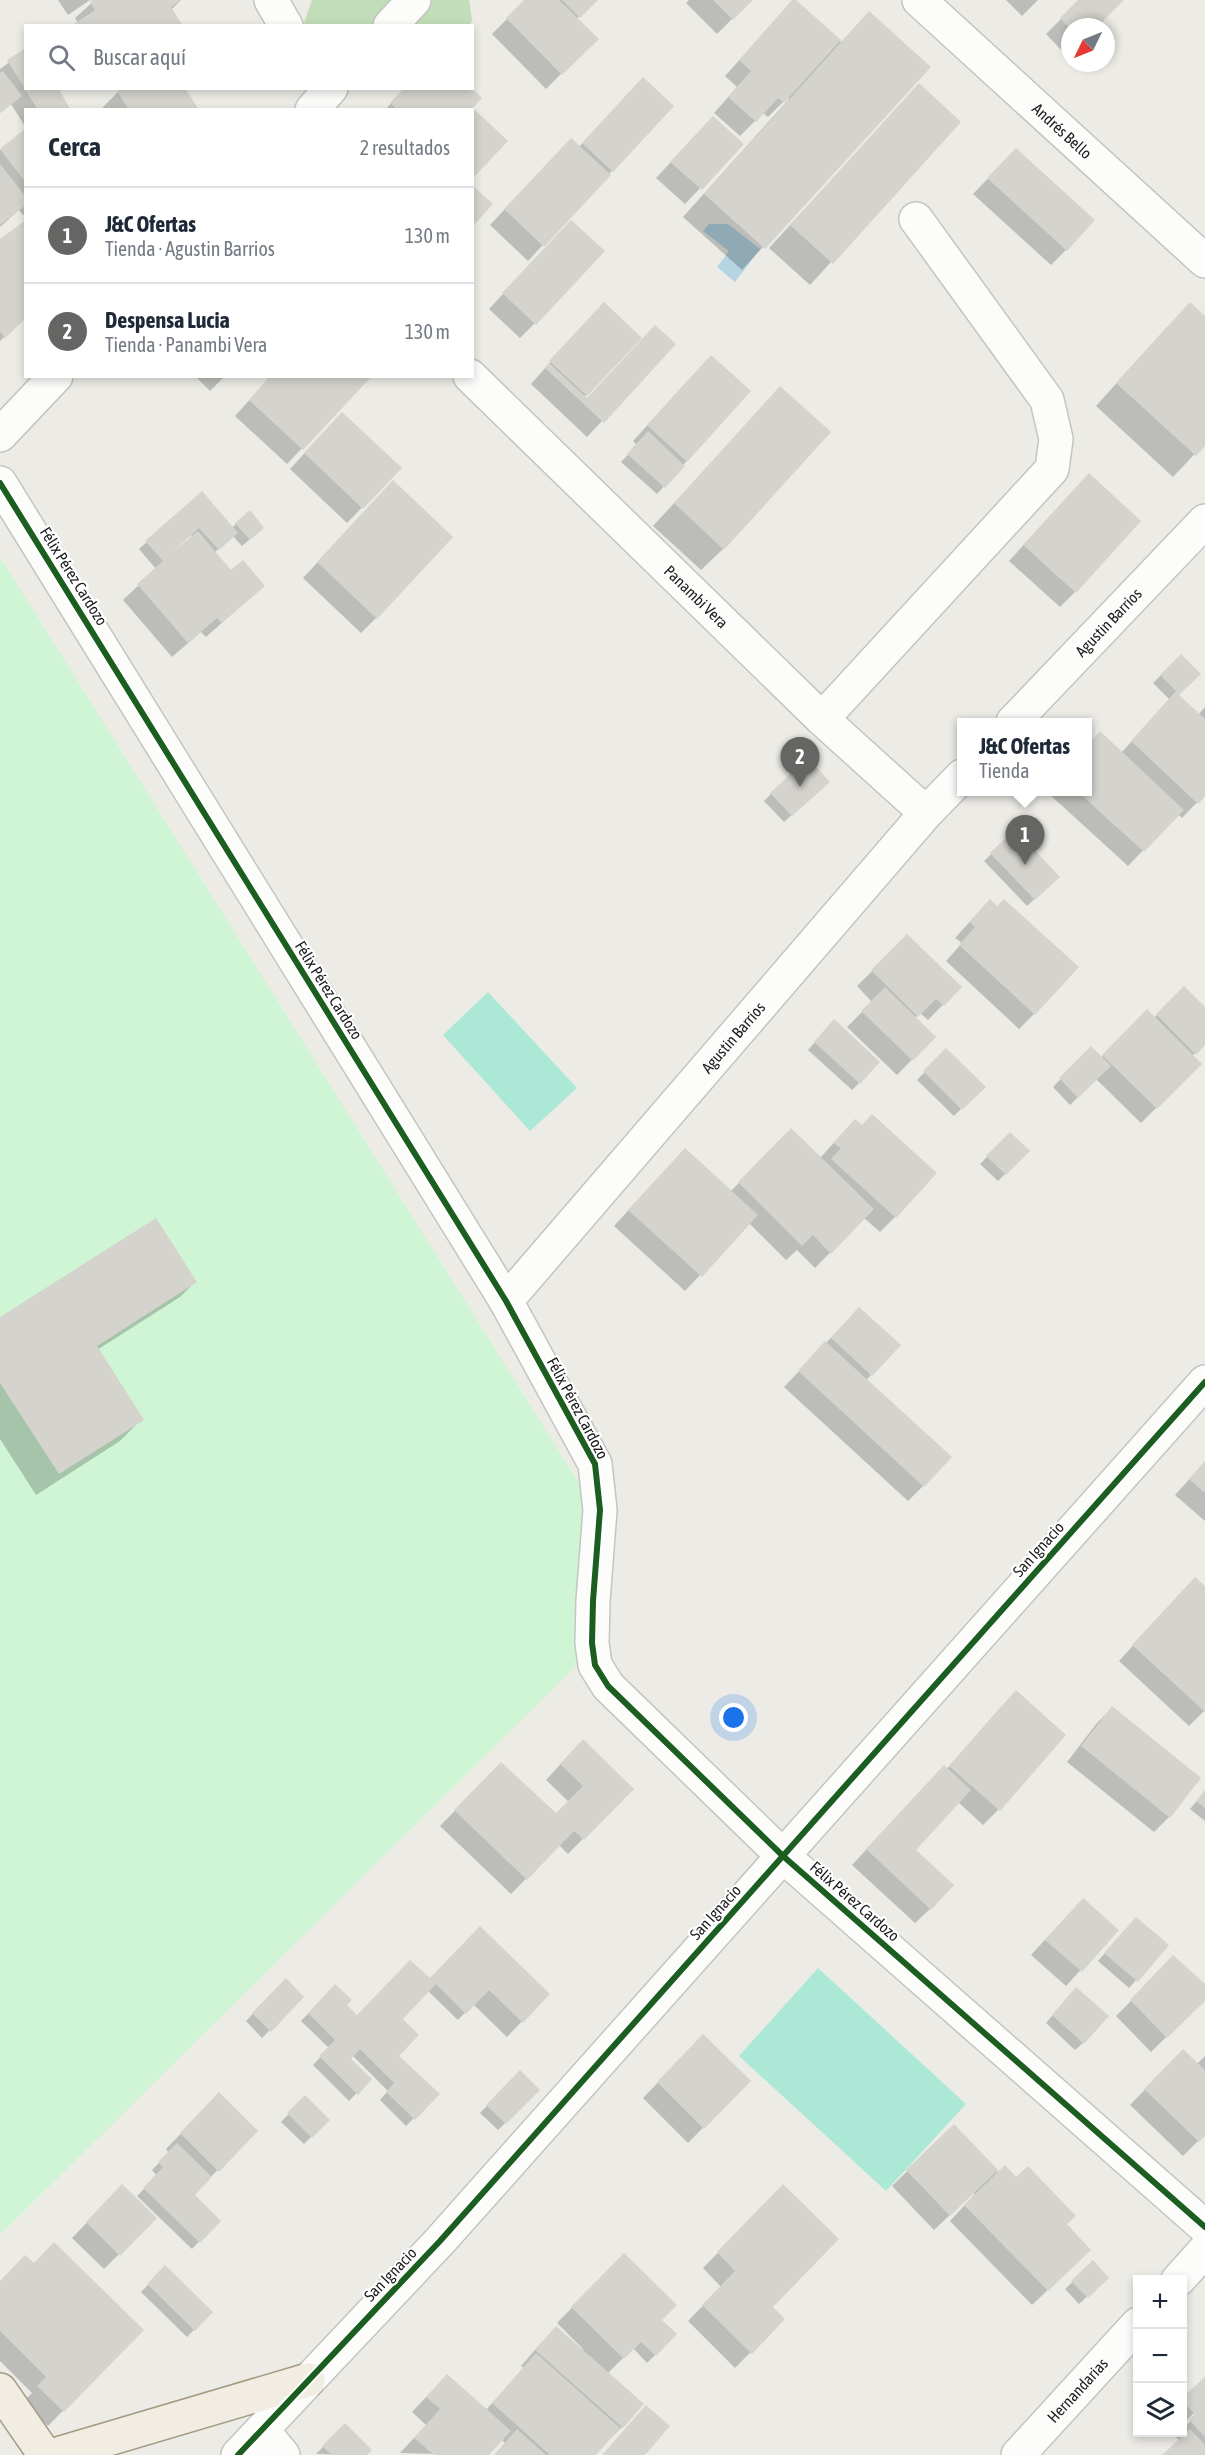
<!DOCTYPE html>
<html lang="es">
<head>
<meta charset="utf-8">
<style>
	body { margin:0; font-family:"Asap Condensed",sans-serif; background:#f6f6f7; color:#1f2937 }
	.controls { position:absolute; right:18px; bottom:18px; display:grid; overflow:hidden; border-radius:0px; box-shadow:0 3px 9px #0003 }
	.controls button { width:54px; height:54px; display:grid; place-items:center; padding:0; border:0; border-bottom:2px solid #e0e1e3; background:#fff; color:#1f2937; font:30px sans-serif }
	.compass { position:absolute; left:1061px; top:18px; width:54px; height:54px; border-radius:50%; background:#fff; box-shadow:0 3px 9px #0003; rotate:227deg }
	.you { position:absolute; left:734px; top:1718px; width:21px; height:21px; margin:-15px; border:4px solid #fff; border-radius:50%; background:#1a73e8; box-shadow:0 0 0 9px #1a73e833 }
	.badge { display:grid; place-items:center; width:39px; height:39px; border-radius:50%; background:#656563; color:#fff; font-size:20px; font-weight:700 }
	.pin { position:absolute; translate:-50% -50px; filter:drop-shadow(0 2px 3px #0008) }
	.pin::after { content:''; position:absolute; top:32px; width:21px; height:18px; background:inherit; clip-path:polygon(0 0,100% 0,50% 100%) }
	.popup { position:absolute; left:957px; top:718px; width:135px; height:78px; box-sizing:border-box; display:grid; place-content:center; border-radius:0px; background:#fff; filter:drop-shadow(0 2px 4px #0005); font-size:20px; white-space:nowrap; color:#747a83 }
	.popup b { font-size:22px; color:#1f2937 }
	.popup::after { content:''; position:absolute; left:50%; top:100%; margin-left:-12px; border:12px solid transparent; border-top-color:#fff }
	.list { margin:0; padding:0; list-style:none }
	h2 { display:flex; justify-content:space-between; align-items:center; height:78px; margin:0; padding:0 24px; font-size:26px }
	h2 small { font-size:20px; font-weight:400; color:#747a83 }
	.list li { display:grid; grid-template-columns:39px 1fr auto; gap:18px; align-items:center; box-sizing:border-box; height:96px; padding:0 24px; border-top:2px solid #e0e1e3 }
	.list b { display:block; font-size:22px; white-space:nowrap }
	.list p { margin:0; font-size:20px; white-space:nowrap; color:#747a83 }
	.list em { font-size:20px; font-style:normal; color:#747a83 }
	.icon { flex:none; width:33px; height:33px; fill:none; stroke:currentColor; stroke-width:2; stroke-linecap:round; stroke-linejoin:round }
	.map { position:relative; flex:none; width:1205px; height:2455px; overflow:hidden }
	.search { position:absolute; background:#fff; box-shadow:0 3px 9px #0003; left:24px; top:24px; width:450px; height:66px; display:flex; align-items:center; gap:15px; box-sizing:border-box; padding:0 21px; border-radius:0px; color:#747a83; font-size:22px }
	.panel { position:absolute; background:#fff; box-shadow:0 3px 9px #0003; left:24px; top:108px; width:450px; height:270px; border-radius:0px }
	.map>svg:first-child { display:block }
	.forest { fill:#c2deb8 }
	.park { fill:#d0f5d5 }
	.pitch { fill:#ace8d6 }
	.water { fill:#b5d5e3 }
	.shadow { fill:#0003; fill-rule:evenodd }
	.building { fill:#d5d3ce }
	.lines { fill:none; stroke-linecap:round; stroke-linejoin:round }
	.minor-casing { stroke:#c4c4c2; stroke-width:36 }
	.major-casing { stroke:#a29b82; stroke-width:36 }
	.minor { stroke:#fcfcfb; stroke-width:33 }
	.major { stroke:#f1ede3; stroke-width:33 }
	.cycleway-casing { stroke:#fff; stroke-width:10 }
	.cycleway { stroke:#1b5e20; stroke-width:6 }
	.labels { text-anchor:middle; stroke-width:4.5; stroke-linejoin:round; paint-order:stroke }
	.street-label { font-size:16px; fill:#1d1d1d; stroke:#fff }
</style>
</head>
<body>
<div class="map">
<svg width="1205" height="2455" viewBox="0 0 1205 2455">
	<rect width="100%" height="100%" fill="#ecebe6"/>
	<polygon class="forest" points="312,0 469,0 472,20 469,26 303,26"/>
	<polygon class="park" points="0,557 597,1512 575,1667 0,2235"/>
	<g class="pitch">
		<polygon points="488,992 577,1088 530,1131 443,1035"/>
		<polygon points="818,1968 966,2104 886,2191 739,2056"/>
	</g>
	<polygon class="water" points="709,224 728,224 760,249 735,282 717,267 729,251 703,231"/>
	<g class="shadow">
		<polygon points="58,0 90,0 68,15"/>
		<polygon points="95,0 181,0 171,10 78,23 75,18"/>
		<polygon points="526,0 596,0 576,19 596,39 546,89 492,34"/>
		<polygon points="689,0 751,0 717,34 686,3"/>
		<polygon points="794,0 841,42 869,13 929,67 742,270 683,217 789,99 788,97 768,117 763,113 740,136 714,113 737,87 725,76"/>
		<polygon points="1006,0 1038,0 1022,16"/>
		<polygon points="1080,0 1122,0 1095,27 1070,27 1070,52 1067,56 1046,34"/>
		<polygon points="26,50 26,88 70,110 26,110 26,128 11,104 0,113 0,69"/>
		<polygon points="919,85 959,122 810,285 769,248"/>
		<polygon points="405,88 471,108 472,110 385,110"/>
		<polygon points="118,92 197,110 104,110 103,107"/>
		<polygon points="628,94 672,106 528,261 490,225 556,155 579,147"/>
		<polygon points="26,130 26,213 23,215 19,210 0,227 0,150"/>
		<polygon points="698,133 742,144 685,204 656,178"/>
		<polygon points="1001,165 1066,250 1051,265 973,194"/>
		<polygon points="556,237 535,323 520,338 489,309"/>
		<polygon points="0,241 26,316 0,341"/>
		<polygon points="1205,318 1205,443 1173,477 1096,406 1168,326"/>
		<polygon points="589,319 640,338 584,397 586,400 674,344 587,437 531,384"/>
		<polygon points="696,372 749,392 657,494 621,462 637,445 633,441"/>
		<polygon points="195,376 225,376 210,391"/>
		<polygon points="271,376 370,376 287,464 235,416"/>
		<polygon points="780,388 723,549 701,570 653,526"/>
		<polygon points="327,429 400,468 347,523 290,469"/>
		<polygon points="1074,490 1075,592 1060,607 1009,561"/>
		<path d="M202 493 232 528 236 524 255 535 242 546 233 536 214 553 231 572 263 586 206 637 201 632 172 657 123 600 156 569 139 549ZM191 535 193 537 163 559Z"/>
		<polygon points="378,497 376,618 361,633 303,578"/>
		<polygon points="1181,656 1177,695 1198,715 1205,707 1205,794 1182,818 1178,814 1128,866 1047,792 1088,792 1088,745 1121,753 1170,700 1153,683"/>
		<polygon points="821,789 784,822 764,801 771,794"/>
		<polygon points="1015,831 1058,877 1027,906 984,861"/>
		<polygon points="975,916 1034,1014 1019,1029 946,961 962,943 955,938"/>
		<polygon points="907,937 960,987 928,1020 920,1013 915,1018 934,1037 897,1075 847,1027 872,1002 857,986"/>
		<polygon points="1184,988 1205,1009 1205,1043 1192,1056 1200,1064 1141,1123 1096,1079 1070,1105 1053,1087 1091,1048 1101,1058 1147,1011 1154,1018"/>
		<polygon points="827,1029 859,1083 852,1090 808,1050"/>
		<polygon points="946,1050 983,1087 954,1116 917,1080"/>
		<polygon points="791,1130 820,1158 840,1136 895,1217 880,1232 864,1218 815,1268 797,1250 786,1260 749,1223 685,1291 614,1226 670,1165 731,1191"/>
		<polygon points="1010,1134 1028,1151 998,1181 980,1164"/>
		<polygon points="195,1282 180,1297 97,1350 142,1419 120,1441 36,1495 0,1439 0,1319"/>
		<polygon points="844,1324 871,1375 866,1380 923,1486 908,1501 784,1387"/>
		<polygon points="1205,1462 1205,1521 1175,1495"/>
		<polygon points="1205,1588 1205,1710 1189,1726 1119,1661 1180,1594"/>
		<polygon points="1001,1707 998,1810 983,1825 958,1802 914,1850 930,1909 915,1923 852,1865 929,1782 946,1770"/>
		<polygon points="1112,1708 1169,1817 1154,1832 1067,1762 1097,1723"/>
		<polygon points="568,1756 632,1789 568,1854 559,1845 511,1894 440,1826 501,1764 556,1815 569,1802 546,1780"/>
		<polygon points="1205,1791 1205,1821 1190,1809"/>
		<polygon points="1068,1915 1117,1930 1066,1986 1031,1955"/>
		<polygon points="1129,1926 1167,1945 1129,1988 1098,1961"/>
		<polygon points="1174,1958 1205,1986 1205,1999 1151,2052 1116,2016"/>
		<polygon points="286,1980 302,1997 262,2038 246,2021"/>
		<polygon points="430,1980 548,1994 507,2037 473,2004 458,2020 428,1991 391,2029 397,2056 437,2095 406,2126 380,2100 388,2091 352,2055 349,2059 370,2079 349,2101 313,2065 329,2048 301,2021 335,1986 345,2005 357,2016"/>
		<polygon points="1069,1996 1083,2043 1075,2050 1046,2023"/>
		<polygon points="703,2036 749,2081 688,2143 643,2098"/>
		<polygon points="1205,2056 1205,2134 1183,2156 1130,2105 1168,2066 1197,2064"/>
		<polygon points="520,2072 538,2090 498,2130 480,2113"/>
		<polygon points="219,2094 256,2131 193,2195 219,2221 192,2249 137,2196 157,2176 152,2170 169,2153 166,2149"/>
		<polygon points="305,2097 328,2120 304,2144 281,2122"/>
		<polygon points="954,2126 999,2173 1074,2265 1032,2305 950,2221 975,2194 973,2193 934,2230 892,2186"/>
		<polygon points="122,2186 155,2218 104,2269 72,2238"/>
		<polygon points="783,2187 771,2307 783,2319 735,2368 688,2321 721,2287 703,2268"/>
		<polygon points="624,2255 660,2320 675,2335 647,2363 633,2348 607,2374 622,2427 594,2455 495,2455 505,2443 501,2439 487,2455 400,2453 426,2425 412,2412 432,2391 486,2410 524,2368 521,2366 541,2343 581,2350 583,2349 557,2323"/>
		<polygon points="1093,2263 1107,2278 1079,2304 1065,2289"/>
		<polygon points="34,2265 142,2330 48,2426 23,2402 32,2393 0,2361 0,2282"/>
		<polygon points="165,2267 211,2312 187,2337 141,2292"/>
		<polygon points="1205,2379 1205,2402 1187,2420 1182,2416 1182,2400"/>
		<polygon points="1205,2407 1205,2455 1164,2455 1179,2440 1175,2436 1182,2432 1182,2429"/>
		<polygon points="345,2425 365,2455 316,2454"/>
	</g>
	<g class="building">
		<polygon points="92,0 181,0 171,7 183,26 75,26 74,24 95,10 90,2"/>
		<polygon points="524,0 559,0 599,39 562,75 506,18"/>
		<polygon points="562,0 598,0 580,18"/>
		<polygon points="713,0 753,0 733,20"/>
		<polygon points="792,0 796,0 841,40 784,103 778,98 756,122 728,97 751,71 739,60"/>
		<polygon points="1078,0 1124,0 1097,27 1070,27 1070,29 1060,18"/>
		<polygon points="869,11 931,67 765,249 704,194"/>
		<polygon points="26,48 26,88 58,88 71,110 38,110 7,60"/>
		<polygon points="3,71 22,96 0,113 0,73"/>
		<polygon points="643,77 674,106 613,172 582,143"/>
		<polygon points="919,83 961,122 833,264 790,225"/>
		<polygon points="121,88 185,88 199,110 129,110 117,91"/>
		<polygon points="404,88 472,88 482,98 473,108 508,141 472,179 472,110 397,110 390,103"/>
		<polygon points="713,116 744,144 702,190 670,162"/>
		<polygon points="26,128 26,183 0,149"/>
		<polygon points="571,138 611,175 544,247 504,209"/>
		<polygon points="1016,148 1095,220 1067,251 987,178"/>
		<polygon points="0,164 26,197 26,205 0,225"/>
		<polygon points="472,185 493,204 472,227"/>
		<polygon points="26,220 26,318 5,338 0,331 0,239"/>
		<polygon points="571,220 605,251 536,325 502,293"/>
		<polygon points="604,302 642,338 587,396 549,361"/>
		<polygon points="1190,302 1205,316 1205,446 1196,456 1116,383"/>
		<polygon points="655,325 676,344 604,423 545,368 549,363 587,398"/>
		<polygon points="711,355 751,391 687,462 647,425"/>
		<polygon points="270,376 372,376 303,450 249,400"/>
		<polygon points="780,386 831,432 724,550 674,503"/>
		<polygon points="342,412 402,468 363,509 304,453"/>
		<polygon points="648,431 685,466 665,488 627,454"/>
		<polygon points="1089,473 1141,521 1076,593 1023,545"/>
		<polygon points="393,480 453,537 377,619 317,562"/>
		<polygon points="202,491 238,533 219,550 199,528 170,554 198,531 231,570 243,560 265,586 222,623 217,618 188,643 137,584 163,561 145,541"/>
		<polygon points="250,510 264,528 250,540 235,523"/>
		<polygon points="1181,654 1201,674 1179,695 1205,719 1205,796 1198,804 1131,741 1176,691 1160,675"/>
		<polygon points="1100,731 1184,810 1144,852 1078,792 1088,792 1088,744"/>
		<polygon points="808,758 830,782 792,816 770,793"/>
		<polygon points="1015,829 1060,877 1035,900 990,853"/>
		<polygon points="990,899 997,906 1004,899 1079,967 1035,1015 959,945 975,927 969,922"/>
		<polygon points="907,934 962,987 944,1006 936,999 918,1017 871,970"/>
		<polygon points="1184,986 1205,1007 1205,1045 1196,1055 1156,1014"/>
		<polygon points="885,987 936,1037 913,1061 861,1011"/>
		<polygon points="1147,1009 1202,1064 1157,1109 1102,1055"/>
		<polygon points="834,1019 880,1062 860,1084 814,1042"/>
		<polygon points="1091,1046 1111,1066 1078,1098 1059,1078"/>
		<polygon points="946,1048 986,1087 962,1110 923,1071"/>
		<polygon points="872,1114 937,1173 896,1218 831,1159 841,1148 833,1143 855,1119 862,1125"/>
		<polygon points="791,1128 874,1209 831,1254 813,1235 802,1246 738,1182"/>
		<polygon points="1010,1132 1030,1151 1006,1175 986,1156"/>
		<polygon points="685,1148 758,1215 702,1277 628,1210"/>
		<polygon points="156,1218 197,1282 97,1346 144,1420 59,1474 0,1383 0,1317"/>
		<polygon points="859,1307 901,1345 872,1376 831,1338"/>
		<polygon points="825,1341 952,1457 924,1487 798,1371"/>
		<polygon points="1205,1461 1205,1493 1189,1479"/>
		<polygon points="1195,1577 1205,1586 1205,1712 1132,1645"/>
		<polygon points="1016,1690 1066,1735 1000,1811 949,1766"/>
		<polygon points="1112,1706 1201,1778 1170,1818 1081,1746"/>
		<polygon points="583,1739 634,1789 584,1840 574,1831 527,1880 454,1810 501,1762 556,1813 583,1786 560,1764"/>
		<polygon points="944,1765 971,1790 916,1850 954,1885 931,1910 866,1849"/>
		<polygon points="1205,1790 1205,1808 1196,1801"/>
		<polygon points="1083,1898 1119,1930 1082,1972 1045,1940"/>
		<polygon points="1136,1917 1169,1945 1138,1982 1104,1953"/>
		<polygon points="480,1926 550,1994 523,2023 489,1990 466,2014 436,1984 403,2019 419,2035 399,2056 440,2094 415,2120 386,2092 394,2083 360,2049 351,2059 372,2079 358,2095 319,2056 335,2040 308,2013 335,1984 352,2000 347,2005 357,2015 410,1960 430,1978"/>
		<polygon points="1173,1955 1205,1984 1205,2001 1167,2038 1130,2000"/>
		<polygon points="286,1978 304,1997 271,2032 252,2013"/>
		<polygon points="1076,1987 1109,2016 1084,2044 1052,2015"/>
		<polygon points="703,2034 751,2081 704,2129 657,2082"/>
		<polygon points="1183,2049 1205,2070 1205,2136 1199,2142 1144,2089"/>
		<polygon points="520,2070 540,2090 506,2124 486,2105"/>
		<polygon points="219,2092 258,2131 219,2172 180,2133"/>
		<polygon points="305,2095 330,2120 312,2138 287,2113"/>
		<polygon points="954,2124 998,2170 950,2216 906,2170"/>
		<polygon points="177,2143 212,2177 195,2195 221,2221 200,2243 143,2188 163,2167 158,2162"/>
		<polygon points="1005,2165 1016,2177 1028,2166 1076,2216 1067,2224 1091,2250 1048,2291 964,2205"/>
		<polygon points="122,2184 157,2218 120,2256 86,2222"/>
		<polygon points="783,2184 839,2239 773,2307 785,2319 752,2354 702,2305 735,2271 717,2252"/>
		<polygon points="54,2242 144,2330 64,2412 37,2386 46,2377 0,2331 0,2281 25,2255 34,2263"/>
		<polygon points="624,2253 677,2305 662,2320 677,2334 656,2356 641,2342 624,2359 571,2307"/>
		<polygon points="1093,2260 1109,2278 1088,2298 1071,2281"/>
		<polygon points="165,2265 213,2312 195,2331 147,2284"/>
		<polygon points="556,2326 644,2404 623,2428 535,2350"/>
		<polygon points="536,2353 620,2428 596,2455 550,2455 492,2403"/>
		<polygon points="447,2374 511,2431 489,2455 434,2455 414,2438 440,2409 426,2397"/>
		<polygon points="1205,2377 1205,2437 1189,2420 1195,2414 1182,2401 1182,2398"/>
		<polygon points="646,2405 670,2426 645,2455 602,2455"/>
		<polygon points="345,2423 372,2450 367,2455 332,2455 322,2446"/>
		<polygon points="517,2429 546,2455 494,2455"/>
		<polygon points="1190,2429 1205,2445 1205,2455 1162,2455"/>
	</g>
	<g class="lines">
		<g class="minor-casing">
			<g id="minor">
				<polyline points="271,0 286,26"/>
				<path id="s1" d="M919 0 1205 261"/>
				<polyline points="390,26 414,0"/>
				<polyline points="312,110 331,88"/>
				<path id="s2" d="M470 376 822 719 926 813"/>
				<polyline points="0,435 56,376"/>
				<polyline points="0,483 506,1301 595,1464 600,1510 593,1601 592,1643 595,1665 608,1686 783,1856 1205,2227"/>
				<polyline points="822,719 1052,469 1056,439 1047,400 916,219"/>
				<path id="s3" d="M1013 722 1205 521"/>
				<path id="s4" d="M506 1301 926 813 962 776"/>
				<polyline points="1178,2280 1205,2250"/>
				<polyline points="262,2430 283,2455"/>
				<polyline points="238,2455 440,2241 1205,1382"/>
				<path id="s5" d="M1018 2455 1138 2324"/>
			</g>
		</g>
		<g class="major-casing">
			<g id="major">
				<polyline points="0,2390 45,2455"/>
				<polyline points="54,2455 308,2380"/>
			</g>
		</g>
		<use href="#minor" class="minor"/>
		<use href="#major" class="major"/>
		<g class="cycleway-casing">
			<g id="cycleway">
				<polyline points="0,483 506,1301 595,1464 600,1510 593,1601 592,1643 595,1665 608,1686 783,1856 1205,2227"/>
				<polyline points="238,2455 440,2241 1205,1382"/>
			</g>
		</g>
		<use href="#cycleway" class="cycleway"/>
	</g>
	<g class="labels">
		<g class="street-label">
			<text dy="6" stroke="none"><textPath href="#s1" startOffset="194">Andrés Bello</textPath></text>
			<text transform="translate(74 576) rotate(58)" y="6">Félix Pérez Cardozo</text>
			<text dy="6" stroke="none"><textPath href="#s2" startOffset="316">Panambi Vera</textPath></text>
			<text dy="6" stroke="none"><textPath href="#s3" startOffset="138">Agustin Barrios</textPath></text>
			<text transform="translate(329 990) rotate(58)" y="6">Félix Pérez Cardozo</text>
			<text dy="6" stroke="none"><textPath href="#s4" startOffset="348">Agustin Barrios</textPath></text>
			<text transform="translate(578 1408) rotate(62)" y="6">Félix Pérez Cardozo</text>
			<text transform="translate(1038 1549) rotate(-48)" y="6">San Ignacio</text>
			<text transform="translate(855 1901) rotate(41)" y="6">Félix Pérez Cardozo</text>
			<text transform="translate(715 1912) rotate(-48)" y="6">San Ignacio</text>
			<text transform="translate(390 2274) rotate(-46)" y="6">San Ignacio</text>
			<text dy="6" stroke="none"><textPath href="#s5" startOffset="88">Hernandarias</textPath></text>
		</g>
	</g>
</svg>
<div class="controls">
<button>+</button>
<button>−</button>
<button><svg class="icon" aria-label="layers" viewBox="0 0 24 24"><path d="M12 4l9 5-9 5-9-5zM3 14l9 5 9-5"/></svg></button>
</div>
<svg class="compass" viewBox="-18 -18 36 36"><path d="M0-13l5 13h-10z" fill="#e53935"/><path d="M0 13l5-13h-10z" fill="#747a83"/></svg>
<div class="you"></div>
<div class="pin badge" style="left:1025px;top:865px">1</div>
<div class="popup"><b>J&amp;C Ofertas</b>Tienda</div>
<div class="pin badge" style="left:800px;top:787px">2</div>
<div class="search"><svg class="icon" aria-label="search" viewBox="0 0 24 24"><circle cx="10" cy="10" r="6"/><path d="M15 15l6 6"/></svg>Buscar aquí</div>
<section class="panel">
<h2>Cerca<small>2 resultados</small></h2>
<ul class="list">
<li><span class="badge">1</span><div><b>J&amp;C Ofertas</b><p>Tienda · Agustin Barrios</p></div><em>130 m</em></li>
<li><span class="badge">2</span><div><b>Despensa Lucia</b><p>Tienda · Panambi Vera</p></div><em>130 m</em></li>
</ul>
</section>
</div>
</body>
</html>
